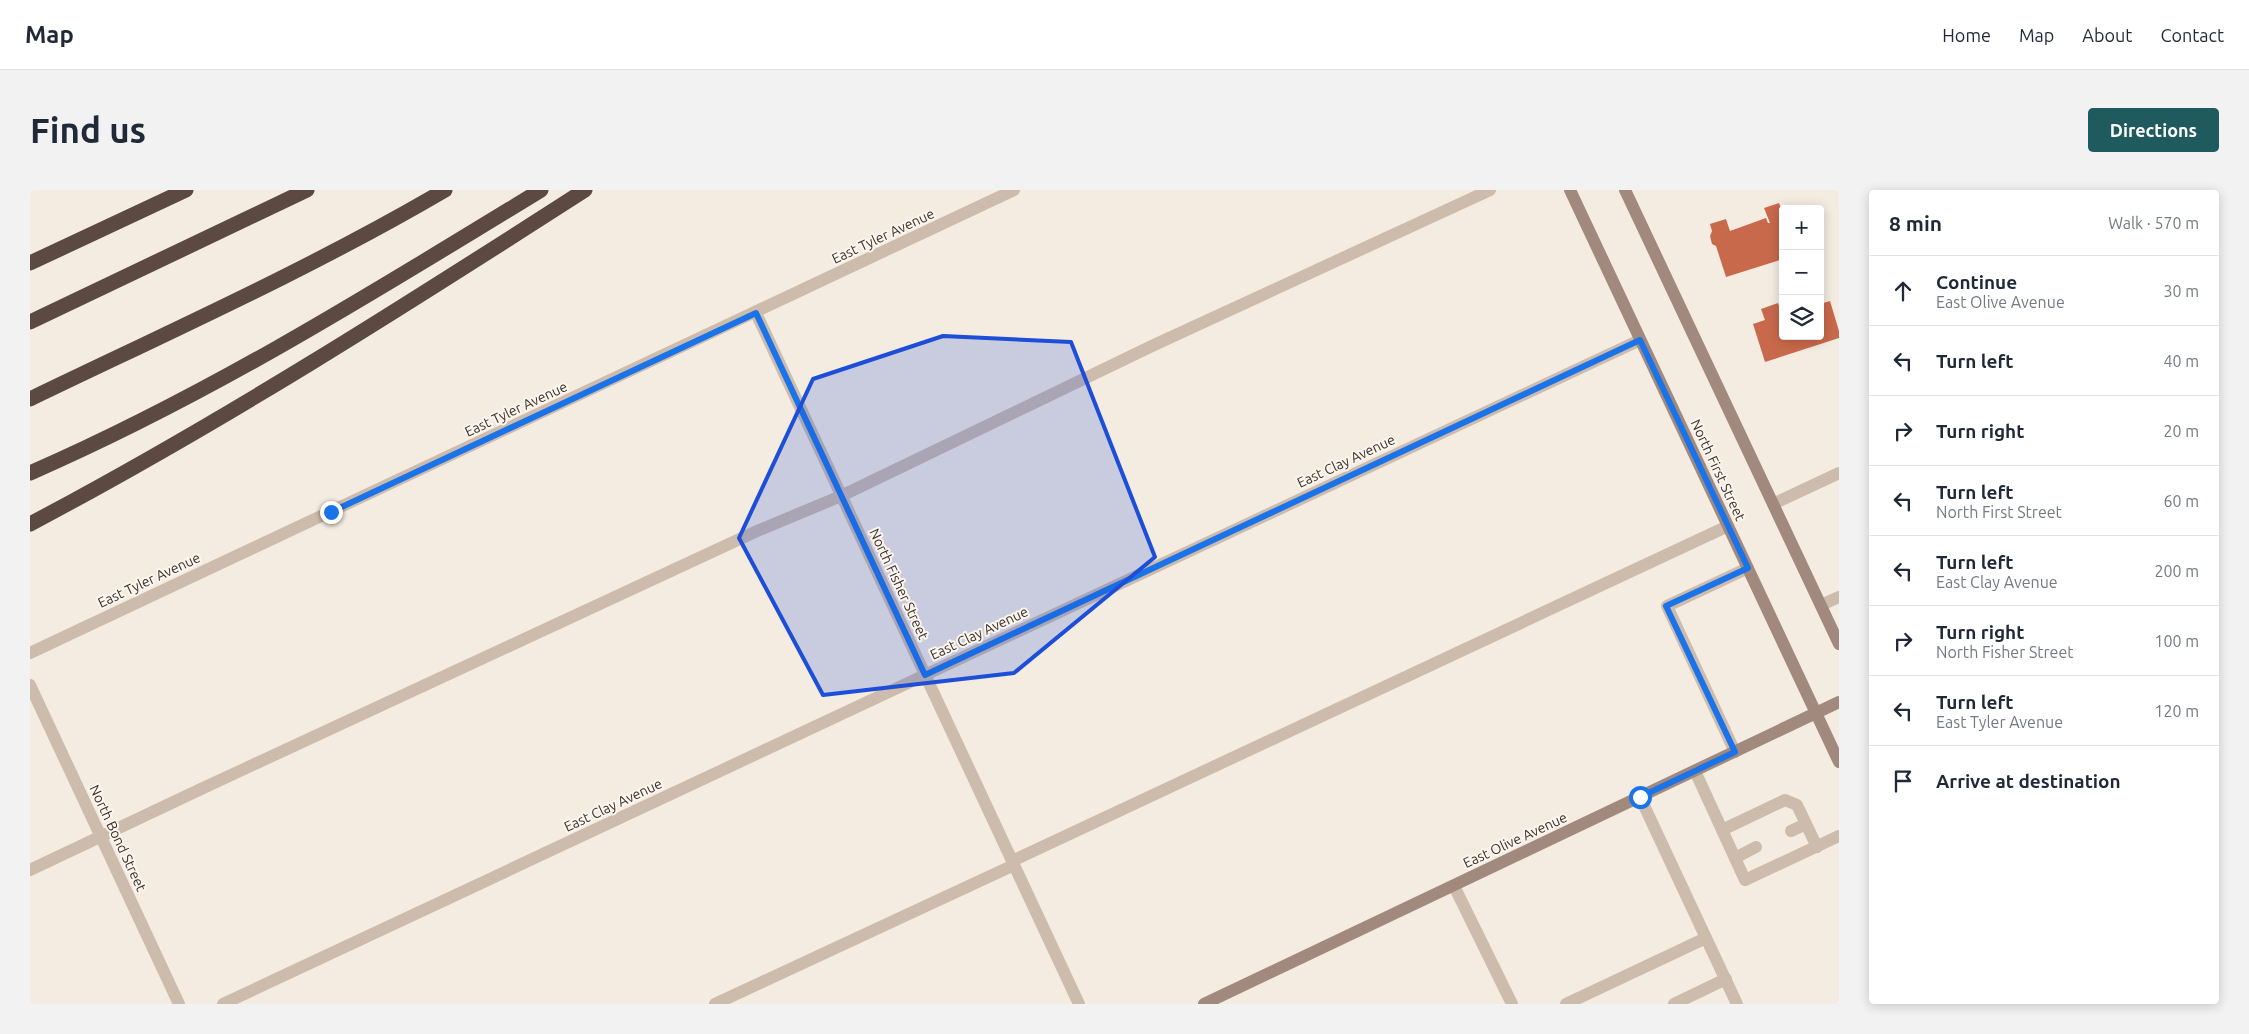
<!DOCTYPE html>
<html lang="en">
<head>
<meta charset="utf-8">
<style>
	body { margin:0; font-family:Ubuntu,sans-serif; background:#f2f2f3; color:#1f2937 }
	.controls { position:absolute; right:15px; top:15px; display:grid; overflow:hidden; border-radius:5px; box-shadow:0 2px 12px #0003 }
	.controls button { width:45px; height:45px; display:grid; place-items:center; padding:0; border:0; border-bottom:1px solid #e0e1e3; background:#fff; color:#1f2937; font:25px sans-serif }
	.stop { position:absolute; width:15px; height:15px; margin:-11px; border:4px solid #1a73e8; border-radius:50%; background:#fff }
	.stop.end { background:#1a73e8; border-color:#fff; box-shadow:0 1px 5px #0008 }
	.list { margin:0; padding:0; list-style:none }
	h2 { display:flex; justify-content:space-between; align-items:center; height:65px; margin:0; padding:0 20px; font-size:21px }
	h2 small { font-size:16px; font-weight:400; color:#747a83 }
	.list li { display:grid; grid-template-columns:32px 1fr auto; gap:15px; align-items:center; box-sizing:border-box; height:70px; padding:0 20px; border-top:1px solid #e0e1e3 }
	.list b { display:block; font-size:19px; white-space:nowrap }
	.list p { margin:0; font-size:16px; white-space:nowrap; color:#747a83 }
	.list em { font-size:16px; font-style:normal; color:#747a83 }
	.icon { flex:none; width:28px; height:28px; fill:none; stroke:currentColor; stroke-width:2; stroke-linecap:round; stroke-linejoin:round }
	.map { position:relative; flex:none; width:1809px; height:814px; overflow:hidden; border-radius:5px }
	header { display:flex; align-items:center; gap:30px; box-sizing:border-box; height:70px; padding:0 25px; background:#fff; border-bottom:1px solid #e0e1e3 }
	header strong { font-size:24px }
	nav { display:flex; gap:28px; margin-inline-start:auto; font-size:18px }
	.intro { display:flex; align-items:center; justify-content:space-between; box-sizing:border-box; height:120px; padding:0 30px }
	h1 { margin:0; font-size:35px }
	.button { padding:12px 22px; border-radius:5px; background:#1f5a5e; color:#fff; font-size:18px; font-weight:700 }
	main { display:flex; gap:30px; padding:0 30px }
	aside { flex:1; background:#fff; border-radius:5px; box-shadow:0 2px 12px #0003 }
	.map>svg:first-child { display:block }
	.building { fill:#c8694b }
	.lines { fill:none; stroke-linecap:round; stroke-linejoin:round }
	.lane { stroke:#cdbbac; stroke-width:12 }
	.street { stroke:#cdbbac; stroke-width:12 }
	.secondary { stroke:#a18a7d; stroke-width:12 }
	.highway { stroke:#5c4a42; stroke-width:15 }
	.route { stroke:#1a73e8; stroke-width:6 }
	.marked { fill:#1d4ed8; fill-opacity:0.2; stroke:#1d4ed8; stroke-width:4; stroke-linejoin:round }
	.labels { text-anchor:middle; stroke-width:4; stroke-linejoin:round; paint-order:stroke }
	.street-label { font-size:14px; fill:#3b302b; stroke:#fbf5ee }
</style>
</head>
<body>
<header>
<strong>Map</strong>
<nav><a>Home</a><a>Map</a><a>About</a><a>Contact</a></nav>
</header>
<div class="intro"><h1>Find us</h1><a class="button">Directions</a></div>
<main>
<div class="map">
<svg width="1809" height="814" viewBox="0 0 1809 814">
	<rect width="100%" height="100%" fill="#f4ebe1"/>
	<g class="building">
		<polygon points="1749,13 1753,24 1753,69 1696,87 1686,56 1682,54 1680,46 1682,41 1680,34 1696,29 1700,41 1736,28 1738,33 1740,33 1734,18"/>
		<polygon points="1800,111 1809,141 1809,148 1735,172 1723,134 1735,130 1731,119 1748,113 1749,116 1753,114 1753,146 1790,146 1790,114"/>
	</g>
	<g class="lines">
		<g class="lane">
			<polyline points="1743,314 1809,283"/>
			<polyline points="1791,415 1809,407"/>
			<polyline points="1705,562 1637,416 1718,378"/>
			<polyline points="1665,581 1715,690 1809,646"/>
			<polyline points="1610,607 1707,814"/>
			<polyline points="1692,640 1755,610 1767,615 1787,657"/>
			<polyline points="1761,641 1776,634"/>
			<polyline points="1705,668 1726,657"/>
			<polyline points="982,671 1698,336"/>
			<polyline points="0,680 171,599 727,341 811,306 1124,155 1460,0"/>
			<polyline points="1424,696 1482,814"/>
			<polyline points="685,814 984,675"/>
			<polyline points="1536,814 1676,748"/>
			<polyline points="1644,814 1696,789"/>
		</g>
		<g class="street">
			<polyline points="726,123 1049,814"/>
			<polyline points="0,463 984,0"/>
			<polyline points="0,495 149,814"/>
			<polyline points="193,814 1610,150"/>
		</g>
		<g class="secondary">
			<polyline points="1540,0 1809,572"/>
			<polyline points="1595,0 1809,454"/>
			<polyline points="1174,814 1809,512"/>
		</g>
		<g class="highway">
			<polyline points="0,73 156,0"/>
			<polyline points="0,132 277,0"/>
			<path d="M0 209C139 142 282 78 415 0"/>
			<path d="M0 283C179 205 344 102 511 0"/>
			<path d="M0 334C191 233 373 117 555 0"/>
		</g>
	</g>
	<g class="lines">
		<polyline class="route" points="301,322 726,123 895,485 1610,150 1718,378 1636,416 1705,562 1610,607"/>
	</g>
	<path class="marked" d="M913 146 1041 152 1125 367 984 483 793 505 709 348 783 189Z"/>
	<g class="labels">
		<g class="street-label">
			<text transform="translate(853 46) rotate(-25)" y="5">East Tyler Avenue</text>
			<text transform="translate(486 219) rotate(-25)" y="5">East Tyler Avenue</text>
			<text transform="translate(1316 271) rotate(-25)" y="5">East Clay Avenue</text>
			<text transform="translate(1688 280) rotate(65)" y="5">North First Street</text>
			<text transform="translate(119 390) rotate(-25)" y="5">East Tyler Avenue</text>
			<text transform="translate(869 394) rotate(65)" y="5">North Fisher Street</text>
			<text transform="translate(949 443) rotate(-25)" y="5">East Clay Avenue</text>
			<text transform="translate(583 615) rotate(-25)" y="5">East Clay Avenue</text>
			<text transform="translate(88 648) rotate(65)" y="5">North Bond Street</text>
			<text transform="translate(1485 650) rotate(-25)" y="5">East Olive Avenue</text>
		</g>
	</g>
</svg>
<div class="controls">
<button>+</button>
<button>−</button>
<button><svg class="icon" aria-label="layers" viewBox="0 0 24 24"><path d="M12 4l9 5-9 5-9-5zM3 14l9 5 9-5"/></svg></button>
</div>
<div class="stop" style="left:1610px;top:607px"></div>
<div class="stop end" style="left:301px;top:322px"></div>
</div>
<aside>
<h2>8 min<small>Walk · 570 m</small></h2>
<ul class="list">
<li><svg class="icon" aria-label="ahead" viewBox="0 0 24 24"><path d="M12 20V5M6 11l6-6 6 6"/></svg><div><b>Continue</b><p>East Olive Avenue</p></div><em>30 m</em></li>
<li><svg class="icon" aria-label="left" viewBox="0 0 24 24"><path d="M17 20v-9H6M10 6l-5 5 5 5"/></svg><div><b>Turn left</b></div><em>40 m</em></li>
<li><svg class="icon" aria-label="right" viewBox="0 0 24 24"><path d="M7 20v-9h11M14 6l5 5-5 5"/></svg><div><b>Turn right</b></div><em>20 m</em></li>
<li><svg class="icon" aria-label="left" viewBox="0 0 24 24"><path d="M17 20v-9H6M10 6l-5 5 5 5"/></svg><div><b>Turn left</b><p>North First Street</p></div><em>60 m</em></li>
<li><svg class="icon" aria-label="left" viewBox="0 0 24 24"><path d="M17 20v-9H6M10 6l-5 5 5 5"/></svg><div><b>Turn left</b><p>East Clay Avenue</p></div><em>200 m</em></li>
<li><svg class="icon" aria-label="right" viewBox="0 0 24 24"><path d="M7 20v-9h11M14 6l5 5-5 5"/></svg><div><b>Turn right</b><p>North Fisher Street</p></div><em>100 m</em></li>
<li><svg class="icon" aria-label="left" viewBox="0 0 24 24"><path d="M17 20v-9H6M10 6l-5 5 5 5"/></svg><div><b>Turn left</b><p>East Tyler Avenue</p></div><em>120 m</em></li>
<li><svg class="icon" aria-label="arrive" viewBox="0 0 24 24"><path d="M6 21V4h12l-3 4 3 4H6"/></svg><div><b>Arrive at destination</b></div></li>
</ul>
</aside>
</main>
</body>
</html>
